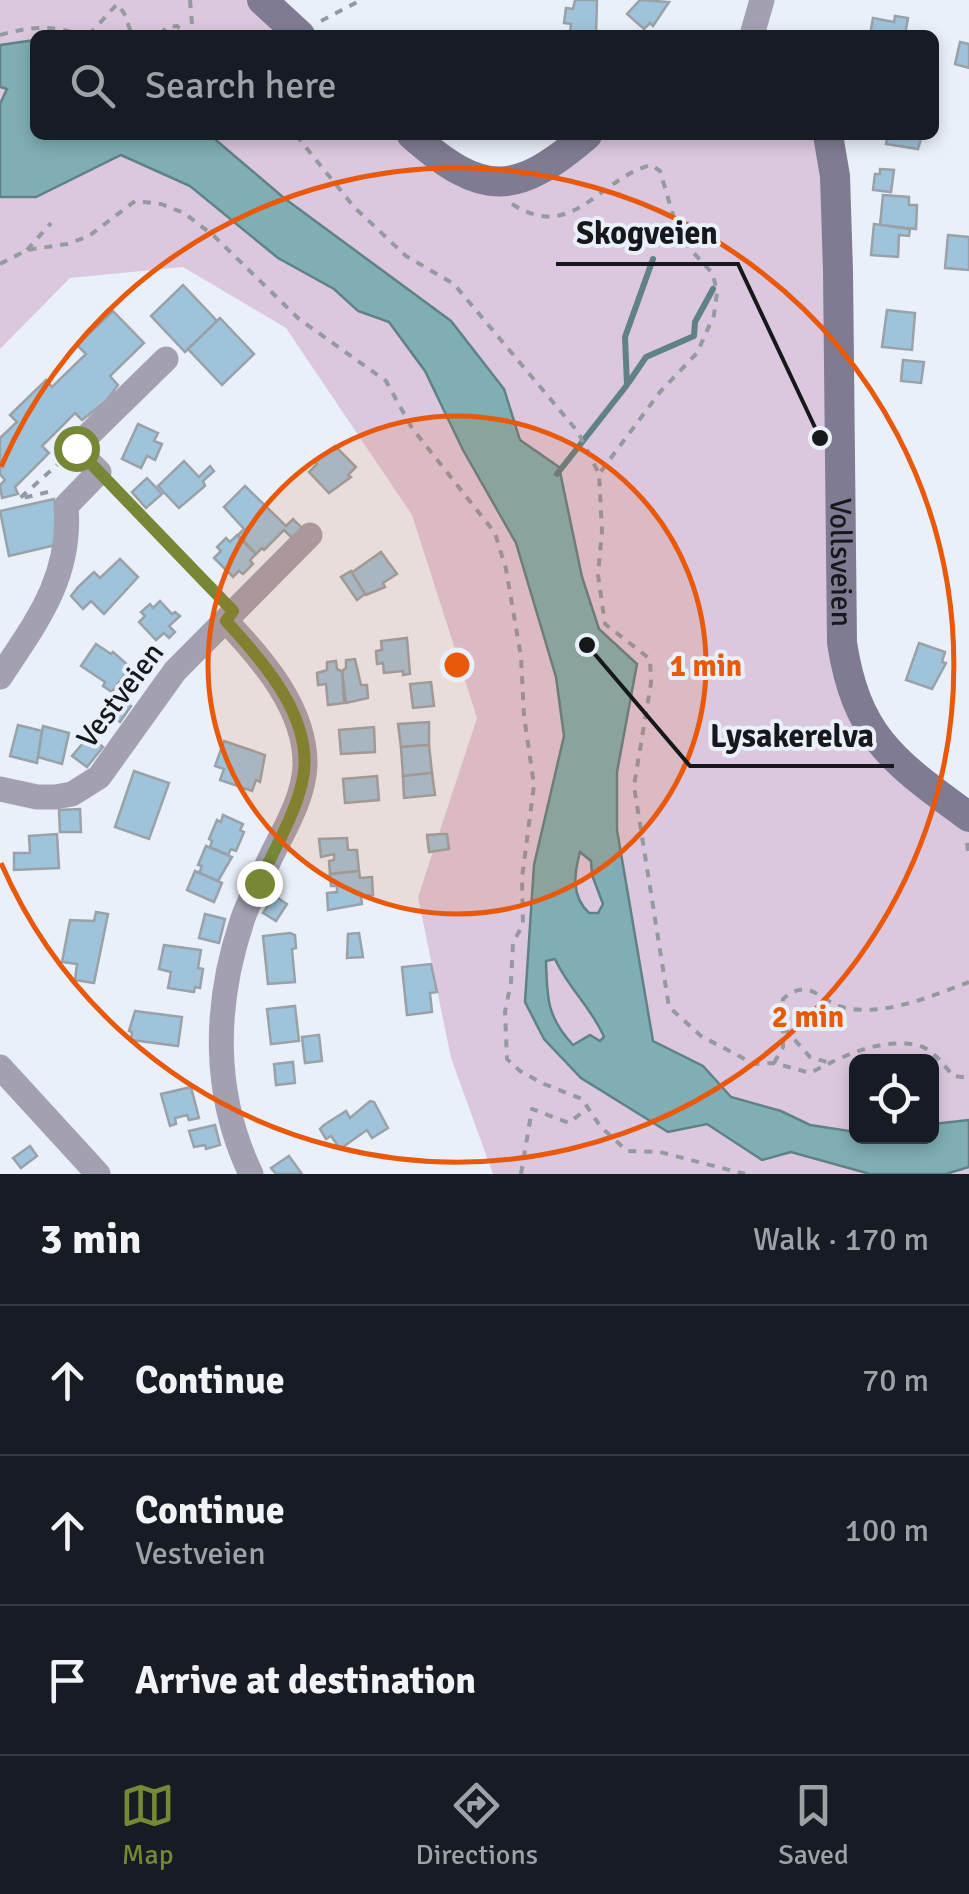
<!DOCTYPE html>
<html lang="en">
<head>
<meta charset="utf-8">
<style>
	body { margin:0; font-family:Signika,sans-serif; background:#242831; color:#f1f3f6 }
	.controls { position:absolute; right:30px; bottom:30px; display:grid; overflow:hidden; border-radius:15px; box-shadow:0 5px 15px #0003 }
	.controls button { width:90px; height:90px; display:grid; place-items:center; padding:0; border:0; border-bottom:2px solid #363941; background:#171b24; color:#f1f3f6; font:50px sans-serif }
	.stop { position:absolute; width:30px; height:30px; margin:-22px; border:8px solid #768736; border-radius:50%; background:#fff }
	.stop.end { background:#768736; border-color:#fff; box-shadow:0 2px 10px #0008 }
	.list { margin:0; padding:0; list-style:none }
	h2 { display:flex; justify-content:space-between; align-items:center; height:130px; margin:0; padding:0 40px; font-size:42px }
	h2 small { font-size:32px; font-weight:400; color:#9ea1a6 }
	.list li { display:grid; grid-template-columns:65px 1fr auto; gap:30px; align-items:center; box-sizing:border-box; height:150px; padding:0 40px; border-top:2px solid #363941 }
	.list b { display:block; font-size:38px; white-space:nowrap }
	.list p { margin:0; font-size:32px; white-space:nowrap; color:#9ea1a6 }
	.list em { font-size:32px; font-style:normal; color:#9ea1a6 }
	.icon { flex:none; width:55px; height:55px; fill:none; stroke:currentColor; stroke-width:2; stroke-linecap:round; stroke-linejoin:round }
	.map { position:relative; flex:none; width:969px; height:1174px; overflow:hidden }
	.search { position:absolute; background:#171b24; box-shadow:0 5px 15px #0003; left:30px; right:30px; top:30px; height:110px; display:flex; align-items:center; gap:25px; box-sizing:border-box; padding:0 35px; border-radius:15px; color:#9ea1a6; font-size:38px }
	.sheet { height:580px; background:#171b24 }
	nav { display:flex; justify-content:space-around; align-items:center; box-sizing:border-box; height:140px; border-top:2px solid #363941; background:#171b24; font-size:28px; color:#9ea1a6 }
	nav a { display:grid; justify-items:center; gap:5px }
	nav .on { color:#768736 }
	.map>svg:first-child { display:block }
	.green { fill:#dbc8de; fill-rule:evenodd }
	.water { fill:#7faeb4; stroke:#608186; stroke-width:2.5; fill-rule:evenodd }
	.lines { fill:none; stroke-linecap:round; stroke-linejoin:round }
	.stream { stroke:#608186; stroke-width:6 }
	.building { fill:#9fc3da; stroke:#98a2a8; stroke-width:2.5 }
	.path { stroke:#9599a0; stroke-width:4; stroke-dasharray:8 8; stroke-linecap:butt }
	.street { stroke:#a3a1b1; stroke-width:25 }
	.secondary { stroke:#7f7b92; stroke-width:30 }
	.route { stroke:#768736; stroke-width:12 }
	.ring { fill:none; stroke:#e8590c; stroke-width:5 }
	.labels { text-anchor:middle; stroke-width:8; stroke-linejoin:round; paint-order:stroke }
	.street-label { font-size:30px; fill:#16181b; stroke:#eaf0f9 }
	.centre { fill:#e8590c; stroke:#eaf0f9; stroke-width:5 }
	.ring-label { font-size:30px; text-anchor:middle; font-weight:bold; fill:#e8590c; stroke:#eaf0f9; stroke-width:8; stroke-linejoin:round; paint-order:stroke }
	.leader { fill:none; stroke:#16181b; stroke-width:4 }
	.callout-dot { fill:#16181b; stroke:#eaf0f9; stroke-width:4 }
	.callout-label { font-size:32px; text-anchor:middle; font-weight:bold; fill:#16181b; stroke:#eaf0f9; stroke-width:8; stroke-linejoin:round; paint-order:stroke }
</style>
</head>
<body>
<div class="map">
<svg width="969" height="1174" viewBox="0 0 969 1174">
	<rect width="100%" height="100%" fill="#eaf0f9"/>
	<path class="green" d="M0 0H262L300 35H35V135H412L499 181 587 135H828L842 610 881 743 969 817V1174H493L451 1058 418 897 477 718 412 515 286 328 183 267 70 278 0 349ZM856 1062H932V1136H856Z"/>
	<path class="water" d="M35 40V135H210L284 198 451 321 504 389 520 440 559 467 582 577 599 629 637 664 617 772V830L653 1041 703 1066 731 1097 781 1111 810 1125 856 1132V1136H932V1124L969 1120V1167L946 1174H870L791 1152 762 1160 707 1124 668 1132 581 1078 544 1039 525 1002 534 865 564 736 556 677 516 543 463 450 425 371 389 322 358 311 334 289 278 258 190 186 121 155 36 197H0V104L7 89 0 87V45ZM580 852 591 861 592 875 603 904 598 913H589C571 896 574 874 580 852ZM555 959C568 988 592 1008 604 1037L600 1041 590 1035 573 1045C547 1017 547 999 546 961Z"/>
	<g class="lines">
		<g class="stream">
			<polyline points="629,382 646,357 694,336 695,322 713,289"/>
			<polyline points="557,474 627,385 625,337 653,259"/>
		</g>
	</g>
	<g class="building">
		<polygon points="575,0 597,0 596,35 574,35 570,32 571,24 564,23 566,8 573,9"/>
		<polygon points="640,0 669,2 653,26 650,23 644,29 627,14"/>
		<polygon points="895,16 908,18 905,35 870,35 873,18 894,22"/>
		<polygon points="960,42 969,44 969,68 955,64"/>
		<polygon points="888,135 922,135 918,149 886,144"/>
		<polygon points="880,169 894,170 891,192 873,190 875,174 880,174"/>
		<polygon points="883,195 909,197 909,205 917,205 916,229 880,225"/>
		<polygon points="874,224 910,229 909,236 899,235 898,257 871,255"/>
		<polygon points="948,235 969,237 969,270 945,268"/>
		<polygon points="183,285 217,321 185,352 151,316"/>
		<polygon points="887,310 915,313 912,350 882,347"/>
		<polygon points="113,311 144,343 110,376 118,385 106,401 82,420 75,413 42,446 49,453 15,487 18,494 2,498 0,485 5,480 0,474 0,438 17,422 10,415 46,380 52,387 86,354 77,345"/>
		<polygon points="220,318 254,354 222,385 188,349"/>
		<polygon points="903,360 924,362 921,383 901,381"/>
		<polygon points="138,424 158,433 154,441 162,444 155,460 147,456 141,468 122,459"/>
		<polygon points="335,446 356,467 348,475 351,477 329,493 309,472 317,464 315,461"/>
		<polygon points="184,461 199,477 210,466 214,471 203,481 205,486 179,508 158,486"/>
		<polygon points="147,478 162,494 146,508 132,492"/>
		<polygon points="245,486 286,526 293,519 302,528 292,538 284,530 264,550 262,548 256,554 238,535 244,529 224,507"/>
		<polygon points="54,499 64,543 9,556 0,511"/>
		<polygon points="237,535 256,554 250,560 253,564 243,574 239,571 233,577 214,558 221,551 217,547 226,538 230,542"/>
		<polygon points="381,552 397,574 383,583 385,587 366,595 351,573"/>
		<polygon points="120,559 138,577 104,614 91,601 83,609 71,596 78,587 94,572 100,578"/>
		<polygon points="351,571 365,594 357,600 341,577"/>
		<polygon points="160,601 172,614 175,612 180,616 169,626 175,632 169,638 164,633 156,640 139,622 145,616 141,612 150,604 153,608"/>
		<polygon points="407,638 410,674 403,675 403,671 384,673 383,663 377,664 376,651 382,650 381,641"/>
		<polygon points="919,643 945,652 942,662 946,663 932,689 906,680"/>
		<polygon points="96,644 111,654 113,652 130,667 112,692 103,686 105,682 81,666"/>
		<polygon points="355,659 361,685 367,685 368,698 346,703 342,671 346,668 346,660"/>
		<polygon points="336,661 337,669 342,671 344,703 328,705 326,684 318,685 317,673 327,670 327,662"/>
		<polygon points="431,682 434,706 413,708 410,684"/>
		<polygon points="115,694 131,706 120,722 103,710"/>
		<polygon points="429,722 429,745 401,747 398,724"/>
		<polygon points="18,725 42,731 37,763 10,756"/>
		<polygon points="43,726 69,733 62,764 38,757"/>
		<polygon points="374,727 375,752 341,754 339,730"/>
		<polygon points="89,736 103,747 87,767 72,756"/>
		<polygon points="224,741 265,755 260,782 256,780 252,791 220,780 224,769 215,766"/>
		<polygon points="429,745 432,773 403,776 401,747"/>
		<polygon points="134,771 169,783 149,839 115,827"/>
		<polygon points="432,773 435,795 404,798 403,776"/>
		<polygon points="377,776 379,800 345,803 343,779"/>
		<polygon points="80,809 81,832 60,832 59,810"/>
		<polygon points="223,815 243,824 240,830 244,832 236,851 231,849 228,855 210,847 212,841 209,839 217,820 221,822"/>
		<polygon points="57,834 59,868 14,870 14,853 30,853 29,836"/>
		<polygon points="443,834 447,834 449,849 429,852 427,835"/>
		<polygon points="347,838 348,850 357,850 359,871 330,874 329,861 334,860 334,854 321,857 319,839"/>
		<polygon points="206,846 232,857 218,881 199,873 202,866 198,865"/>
		<polygon points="195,871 222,883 214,902 187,890"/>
		<polygon points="359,871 360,878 372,877 373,895 361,896 362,904 328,910 327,893 337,892 337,886 331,886 330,874"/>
		<polygon points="275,896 287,904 276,921 263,913"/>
		<polygon points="96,912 108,914 94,983 75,980 77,964 62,962 70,920 94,921"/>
		<polygon points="205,914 225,919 219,943 199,938"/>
		<polygon points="290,933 295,935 296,948 292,949 295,982 268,984 263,936"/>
		<polygon points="359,933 363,957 347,958 348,934"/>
		<polygon points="164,945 201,950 198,968 203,969 200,988 195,987 194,992 168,988 171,972 159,969"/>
		<polygon points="431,964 437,992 430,993 432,1012 407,1015 402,967"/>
		<polygon points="295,1006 299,1041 271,1044 267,1009"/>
		<polygon points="135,1011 182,1017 178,1046 131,1040 132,1032 129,1031"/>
		<polygon points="319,1035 322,1061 305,1063 302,1037"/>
		<polygon points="293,1062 295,1083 276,1085 274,1064"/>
		<polygon points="191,1087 199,1118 189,1120 187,1115 175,1118 176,1124 170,1126 161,1094"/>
		<polygon points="370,1101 374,1102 388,1128 372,1138 367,1130 340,1149 331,1136 326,1139 320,1129 324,1125 346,1111 350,1118"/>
		<polygon points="215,1125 220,1145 206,1149 205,1145 194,1147 189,1131"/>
		<polygon points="30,1146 37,1156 21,1168 13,1158"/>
		<polygon points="289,1156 302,1174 276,1174 271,1168"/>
	</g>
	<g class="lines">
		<g class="path">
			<polyline points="190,0 193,35"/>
			<polyline points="321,21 361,0"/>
			<path d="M0 35C33 26 50 25 83 35"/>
			<polyline points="89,35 117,4 124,13 132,35"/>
			<polyline points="161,35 166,27 177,26 187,35"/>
			<path d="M296 135 354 207 406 256 454 284 578 432 599 474 602 531 598 575 605 624 650 659 651 683 634 786 669 1007 701 1036 754 1064 774 1063 810 1073C843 1056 878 1038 917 1045 932 1048 944 1065 953 1076L969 1078"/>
			<path d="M512 204C573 243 598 179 651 165L660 171 674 218 691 250 713 274 717 293 714 315 697 353 660 392 599 474"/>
			<polyline points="27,250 51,223"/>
			<polyline points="0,264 27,250 67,244 89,236 135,201 161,204 184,213 214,236 299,319 386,381 412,428 495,533 506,569 521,657 524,716 534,785 522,878 523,924 513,943 511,982 505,1012 507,1059 520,1071 544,1084 582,1099 600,1126 627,1151 660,1152 745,1174"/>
			<polyline points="113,486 217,594"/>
			<polyline points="48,492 19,499 57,465"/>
			<polyline points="967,843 969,857"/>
			<polyline points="784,1028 810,1057 830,1063"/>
			<path d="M774 1063 783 1047V999C811 975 819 1003 846 1008 886 1016 932 996 969 982"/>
			<polyline points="521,1174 532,1109 569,1123 589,1107"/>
		</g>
		<g class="street">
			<polyline points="752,35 762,0"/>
			<path d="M226 621C262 659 306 709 305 765 304 800 281 834 267 865 259 884 248 902 242 921 214 1005 212 1093 251 1174"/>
			<path d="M0 677C37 621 72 576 66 506L99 472 75 448 166 359"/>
			<polyline points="0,789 37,797 55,797 72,794 99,777 175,671 310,535"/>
			<polyline points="0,1067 98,1174"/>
		</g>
		<g class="secondary">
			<polyline points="262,0 300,35"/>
			<path d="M412 135C483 198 516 196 587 135"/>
			<path id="s1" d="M828 135 835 176 838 271 842 643C857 739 896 763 969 817"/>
		</g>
	</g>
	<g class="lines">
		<path class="route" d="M76 448 233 611 226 621C264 662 317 722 302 783 294 817 273 851 259 883"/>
	</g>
	<circle cx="457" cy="665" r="249" fill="#e8590c" fill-opacity=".12"/>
	<g class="ring">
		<circle cx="457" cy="665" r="249"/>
		<path d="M1 467A497 497 0 1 1 1 863"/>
	</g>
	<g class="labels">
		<g class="street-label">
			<text dy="10" stroke="none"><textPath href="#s1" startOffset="428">Vollsveien</textPath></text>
			<text transform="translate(120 695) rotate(-53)" y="10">Vestveien</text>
		</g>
	</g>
	<circle cx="457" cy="665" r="15" class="centre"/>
	<g class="ring-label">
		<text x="706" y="676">1 min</text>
		<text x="808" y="1027">2 min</text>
	</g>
	<path class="leader" d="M820 438L738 264H556M587 645L690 766H894"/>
	<g class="callout-dot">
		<circle cx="820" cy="438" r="10"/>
		<circle cx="587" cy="645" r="10"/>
	</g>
	<g class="callout-label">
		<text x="647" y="244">Skogveien</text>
		<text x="792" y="747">Lysakerelva</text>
	</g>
</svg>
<div class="controls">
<button><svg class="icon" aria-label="locate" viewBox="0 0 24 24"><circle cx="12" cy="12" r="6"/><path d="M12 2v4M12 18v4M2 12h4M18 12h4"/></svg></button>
</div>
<div class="stop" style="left:76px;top:448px"></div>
<div class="stop end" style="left:259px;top:883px"></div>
<div class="search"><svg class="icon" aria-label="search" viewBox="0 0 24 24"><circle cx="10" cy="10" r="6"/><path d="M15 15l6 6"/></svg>Search here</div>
</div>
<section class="sheet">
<h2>3 min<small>Walk · 170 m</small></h2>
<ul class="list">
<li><svg class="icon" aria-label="ahead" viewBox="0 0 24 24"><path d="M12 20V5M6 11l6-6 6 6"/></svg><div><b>Continue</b></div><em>70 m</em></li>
<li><svg class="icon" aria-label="ahead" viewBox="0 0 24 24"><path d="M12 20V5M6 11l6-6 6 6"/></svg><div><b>Continue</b><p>Vestveien</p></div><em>100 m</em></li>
<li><svg class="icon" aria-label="arrive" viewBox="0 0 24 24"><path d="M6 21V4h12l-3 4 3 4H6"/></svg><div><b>Arrive at destination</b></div></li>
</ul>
</section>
<nav>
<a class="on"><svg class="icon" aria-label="map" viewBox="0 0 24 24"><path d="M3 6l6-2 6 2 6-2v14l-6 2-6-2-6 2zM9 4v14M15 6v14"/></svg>Map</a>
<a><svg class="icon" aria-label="directions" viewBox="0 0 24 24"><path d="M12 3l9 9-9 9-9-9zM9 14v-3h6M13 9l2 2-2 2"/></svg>Directions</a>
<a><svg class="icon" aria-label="saved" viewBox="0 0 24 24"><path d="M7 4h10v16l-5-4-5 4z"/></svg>Saved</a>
</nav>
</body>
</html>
